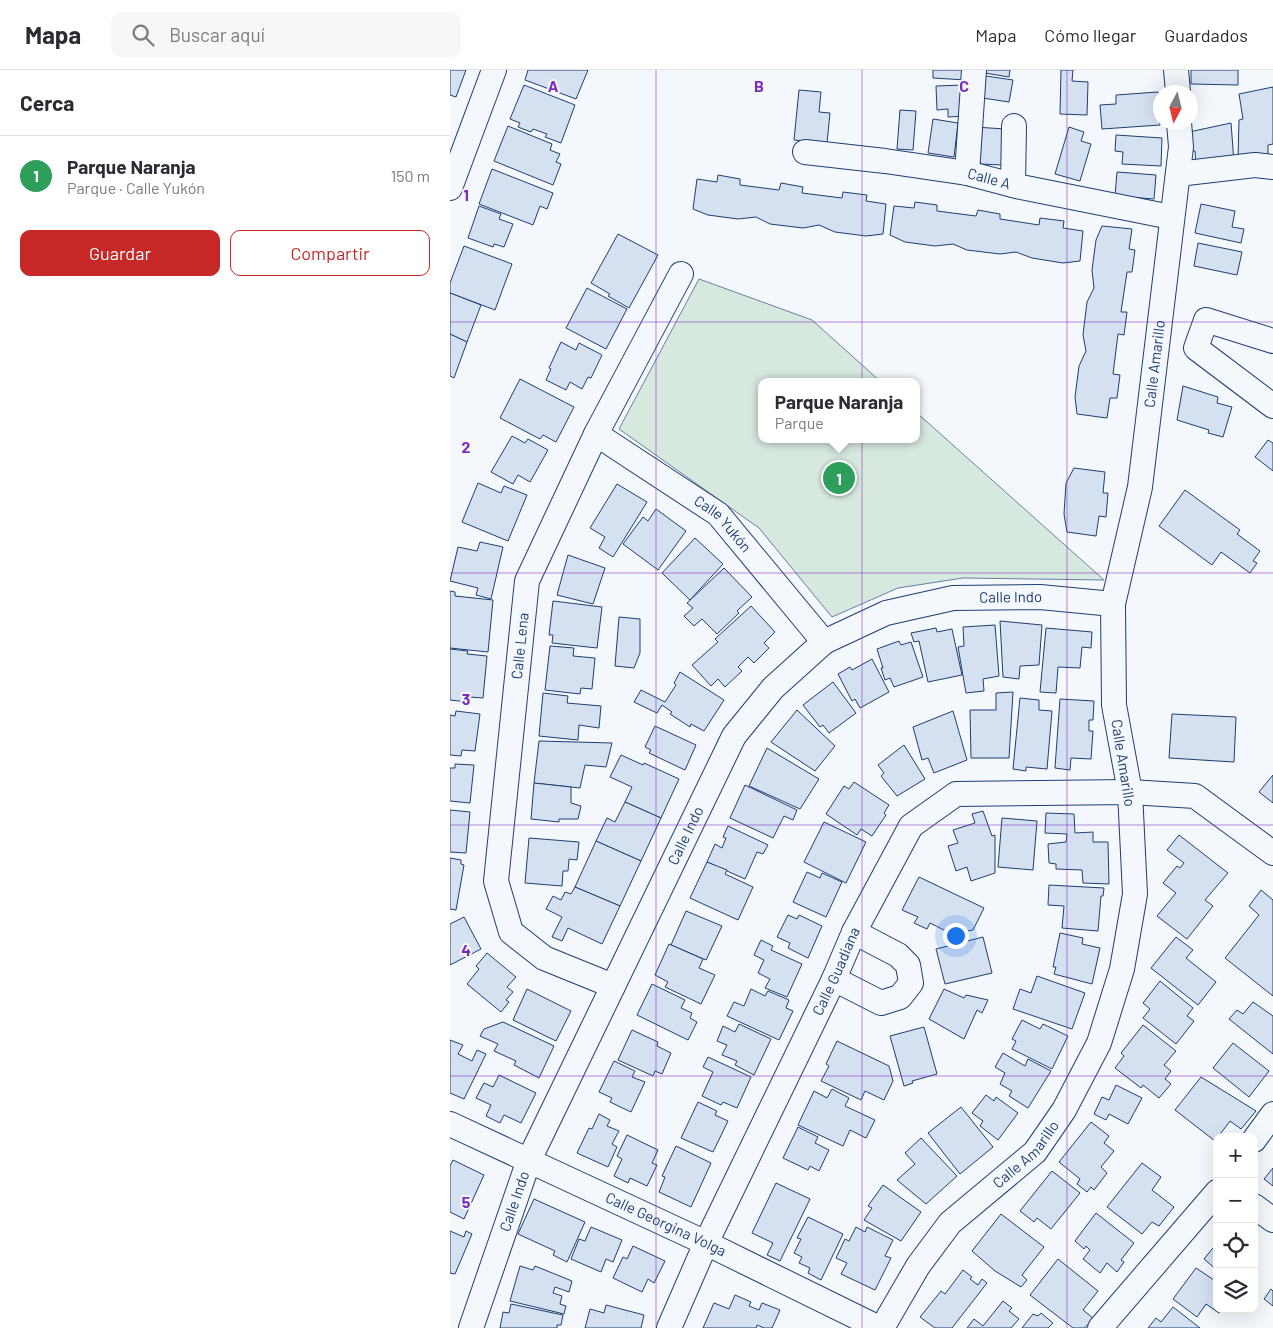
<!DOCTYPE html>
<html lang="es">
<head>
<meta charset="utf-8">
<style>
	body { margin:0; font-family:Barlow,sans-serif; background:#f7f7f7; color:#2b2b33 }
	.controls { position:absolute; right:15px; bottom:15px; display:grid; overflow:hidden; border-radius:10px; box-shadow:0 5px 20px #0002 }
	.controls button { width:45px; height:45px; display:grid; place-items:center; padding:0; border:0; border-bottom:1px solid #e1e1e2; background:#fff; color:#2b2b33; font:25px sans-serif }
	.compass { position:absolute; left:703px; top:15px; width:45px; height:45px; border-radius:50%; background:#fff; box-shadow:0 5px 20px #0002; rotate:187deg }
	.you { position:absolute; left:505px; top:865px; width:18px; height:18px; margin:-12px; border:4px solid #fff; border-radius:50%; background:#1a73e8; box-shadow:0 0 0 8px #1a73e833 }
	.badge { display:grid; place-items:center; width:32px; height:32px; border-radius:50%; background:#c62828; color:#fff; font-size:16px; font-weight:700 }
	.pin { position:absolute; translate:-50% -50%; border:2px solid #fff; box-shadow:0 1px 5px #0006 }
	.popup { position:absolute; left:308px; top:308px; width:162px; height:65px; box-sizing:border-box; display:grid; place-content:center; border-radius:10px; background:#fff; filter:drop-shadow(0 1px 4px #0005); font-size:16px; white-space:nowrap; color:#7c7c81 }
	.popup b { font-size:19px; color:#2b2b33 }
	.popup::after { content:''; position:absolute; left:50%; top:100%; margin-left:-10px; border:10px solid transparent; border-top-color:#fff }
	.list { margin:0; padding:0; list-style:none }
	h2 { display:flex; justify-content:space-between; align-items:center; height:65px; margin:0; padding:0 20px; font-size:21px }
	h2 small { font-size:16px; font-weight:400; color:#7c7c81 }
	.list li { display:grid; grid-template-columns:32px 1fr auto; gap:15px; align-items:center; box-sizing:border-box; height:80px; padding:0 20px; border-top:1px solid #e1e1e2 }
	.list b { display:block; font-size:19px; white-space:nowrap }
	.list p { margin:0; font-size:16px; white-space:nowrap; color:#7c7c81 }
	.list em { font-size:16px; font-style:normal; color:#7c7c81 }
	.actions { display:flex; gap:10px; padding:15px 20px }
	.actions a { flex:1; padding:11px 0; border:1px solid #c62828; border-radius:10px; text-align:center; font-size:18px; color:#c62828 }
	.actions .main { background:#c62828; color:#fff }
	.icon { flex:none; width:28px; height:28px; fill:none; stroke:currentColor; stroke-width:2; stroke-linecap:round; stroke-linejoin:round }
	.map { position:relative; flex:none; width:823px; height:1258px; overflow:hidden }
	header { display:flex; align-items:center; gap:30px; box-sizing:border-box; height:70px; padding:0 25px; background:#fff; border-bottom:1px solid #e1e1e2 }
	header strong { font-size:24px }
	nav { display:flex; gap:28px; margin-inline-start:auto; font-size:18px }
	.search { width:350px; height:45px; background:#f7f7f7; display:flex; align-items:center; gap:12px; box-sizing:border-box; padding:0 18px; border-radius:10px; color:#7c7c81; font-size:19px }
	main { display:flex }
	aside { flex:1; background:#fff }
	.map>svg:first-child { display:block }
	.green { fill:#d7e8df; stroke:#687fa3 }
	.building { fill:#d5e0f0; stroke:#1d3f73 }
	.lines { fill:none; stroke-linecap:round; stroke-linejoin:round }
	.minor-casing { stroke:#1d3f73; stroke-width:26 }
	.minor { stroke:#f4f7fb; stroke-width:24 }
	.grid { fill:none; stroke:#7b2cbf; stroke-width:1; stroke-opacity:0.55 }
	.labels { text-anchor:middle; stroke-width:4; stroke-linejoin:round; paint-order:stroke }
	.street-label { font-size:15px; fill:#1d3f73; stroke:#f4f7fb }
	.grid-label { font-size:16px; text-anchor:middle; font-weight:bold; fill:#7b2cbf; stroke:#f4f7fb; stroke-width:4; stroke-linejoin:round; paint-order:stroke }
</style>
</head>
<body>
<header>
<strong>Mapa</strong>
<div class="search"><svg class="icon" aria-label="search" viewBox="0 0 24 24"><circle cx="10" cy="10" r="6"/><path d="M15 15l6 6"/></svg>Buscar aquí</div>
<nav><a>Mapa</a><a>Cómo llegar</a><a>Guardados</a></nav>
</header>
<main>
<aside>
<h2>Cerca<small></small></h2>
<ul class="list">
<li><span class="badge" style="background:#2e9e5b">1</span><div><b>Parque Naranja</b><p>Parque · Calle Yukón</p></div><em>150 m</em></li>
</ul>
<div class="actions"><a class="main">Guardar</a><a>Compartir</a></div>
</aside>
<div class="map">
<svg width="823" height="1258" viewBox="0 0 823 1258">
	<rect width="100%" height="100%" fill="#f4f7fb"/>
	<polygon class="green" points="249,209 362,250 431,312 312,312 312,369 466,369 467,343 654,510 513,508 448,518 382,547 309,458 169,359"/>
	<g class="building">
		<polygon points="0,0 16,0 6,27 0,25"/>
		<polygon points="78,0 138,0 126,29 75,10"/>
		<polygon points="483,0 516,0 516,10 483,8"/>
		<polygon points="529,0 560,0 559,7 529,2"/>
		<polygon points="611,0 623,0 622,11 638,12 637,45 610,44"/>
		<polygon points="741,0 788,0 788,15 741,14"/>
		<polygon points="529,5 563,10 559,32 526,27"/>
		<polygon points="74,15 125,35 111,73 95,67 97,64 83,59 81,62 68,57 70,53 60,49"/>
		<polygon points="514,15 515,46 498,47 498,39 487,40 486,16"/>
		<polygon points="823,17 823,74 818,75 818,88 788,88 789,50 793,49 789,24"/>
		<polygon points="349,20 371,22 369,42 380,43 377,73 344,70"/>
		<polygon points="708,22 710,55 652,59 650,35 666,34 666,25"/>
		<polygon points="450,40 466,41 463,80 447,79"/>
		<polygon points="483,49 508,53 504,87 478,83"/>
		<polygon points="781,53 784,92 746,95 745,81 741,81 739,62"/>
		<polygon points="58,56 102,74 100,80 110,84 106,92 111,94 103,115 44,91"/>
		<polygon points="525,57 555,59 553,95 530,94 530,82 523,82"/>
		<polygon points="619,57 634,62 631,71 641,74 630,111 605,104"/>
		<polygon points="666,65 712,68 711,96 672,94 673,82 665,81"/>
		<polygon points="42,99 103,123 97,139 90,136 83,155 29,134"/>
		<polygon points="667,102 706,105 704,129 665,126"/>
		<polygon points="268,105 290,109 290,115 329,120 331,113 353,117 352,123 392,128 393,122 417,125 416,131 436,134 433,164 416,166 385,162 369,155 353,158 320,154 306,147 288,149 258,145 243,139 247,109 267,112"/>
		<polygon points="465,132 487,135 487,141 526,146 528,140 550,144 550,149 589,155 590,148 614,151 613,158 633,161 630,191 613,193 582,188 566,182 550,184 517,180 503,174 485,176 455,172 440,165 444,136 464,138"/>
		<polygon points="751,134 785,141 782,157 794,159 791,173 745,163"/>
		<polygon points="29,136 51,144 49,149 63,154 54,177 44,174 43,177 18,168"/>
		<polygon points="652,156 682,159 679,179 685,180 682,202 677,202 671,242 677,242 674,265 668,264 663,304 670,305 667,328 660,328 657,348 627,344 625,327 629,296 636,281 633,265 637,232 644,218 642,200 646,170"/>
		<polygon points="168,164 208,185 179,238 158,226 160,224 141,213"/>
		<polygon points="748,173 792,182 787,205 744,196"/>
		<polygon points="14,176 62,194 45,240 0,223 0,213"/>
		<polygon points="137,218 177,239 156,279 116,258"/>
		<polygon points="0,223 31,235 17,272 0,264"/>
		<polygon points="0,264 17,272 4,308 0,306"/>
		<polygon points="111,272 126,280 129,273 152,285 141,308 138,307 132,319 120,312 116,320 96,310 101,299 99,298"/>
		<polygon points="70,309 124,337 106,372 93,365 90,369 50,348"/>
		<polygon points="733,316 768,327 767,333 782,337 773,367 758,363 759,360 727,350"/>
		<polygon points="62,366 75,373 78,369 98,380 80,412 68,405 63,414 41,402"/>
		<polygon points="818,370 823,373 823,401 805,387"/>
		<polygon points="624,398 655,402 653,423 658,423 656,447 649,446 646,466 617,462 614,444 616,413"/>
		<polygon points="28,413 51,423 54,416 77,425 58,471 12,452"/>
		<polygon points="167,414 197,432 163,487 149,478 155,467 140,458"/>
		<polygon points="735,420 790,460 787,464 810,481 803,491 807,493 800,503 771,482 762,495 709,456"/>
		<polygon points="206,439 236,461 208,500 173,474 193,447 198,451"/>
		<polygon points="245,468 273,494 240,530 212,503"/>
		<polygon points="30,472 53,477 41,529 26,525 28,518 0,511 8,477 27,481"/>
		<polygon points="118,485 155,498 143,534 107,525"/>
		<polygon points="274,498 302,527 287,541 289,543 267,564 252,549 244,556 234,546 243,538 237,533"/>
		<polygon points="0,521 5,522 5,526 43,530 38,582 0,578"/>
		<polygon points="103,531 152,537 147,578 102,573 103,565 99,565"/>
		<polygon points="301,536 325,562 314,573 319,578 304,593 298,587 288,597 292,601 275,617 268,609 261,616 242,595 268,572 265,569"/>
		<polygon points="169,547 190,549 190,583 184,598 165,596"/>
		<polygon points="550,551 592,555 589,595 570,596 569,609 553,607"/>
		<polygon points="545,555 549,606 533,609 534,621 516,623 508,577 514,576 513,557"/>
		<polygon points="486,558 487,562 502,559 512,605 478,612 469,571 464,572 461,563"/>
		<polygon points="596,558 642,562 641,578 632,577 630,598 608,597 606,623 590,622"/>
		<polygon points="449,571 451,575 461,572 473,607 444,617 440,608 435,610 431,598 433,598 427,579"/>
		<polygon points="100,576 124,578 123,586 145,588 142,619 131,618 130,624 95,620"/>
		<polygon points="0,579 18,581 17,584 37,586 33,628 20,627 19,632 0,630"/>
		<polygon points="422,589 439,622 410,638 405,629 402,631 388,604 400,597 402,600"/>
		<polygon points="230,602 274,630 254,661 241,654 240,657 220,644 222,642 212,635 207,643 184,632 191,620 215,632 226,615 224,613"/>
		<polygon points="383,612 406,643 379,663 373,655 370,657 353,635"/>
		<polygon points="563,622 559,688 521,688 520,640 546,640 546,623"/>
		<polygon points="93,623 118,626 117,633 151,636 149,658 129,655 128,670 89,666"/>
		<polygon points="570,628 589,630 589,640 602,641 597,699 576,697 576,701 563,699"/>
		<polygon points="610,629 644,631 643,650 639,650 639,661 643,661 641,689 621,688 620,700 605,698"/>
		<polygon points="347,640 385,676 365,701 321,672"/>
		<polygon points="6,641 30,644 25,681 12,680 11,686 0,685 0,645 5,646"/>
		<polygon points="503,641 517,690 484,703 478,688 472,690 463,657"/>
		<polygon points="722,644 786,647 784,692 719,688"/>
		<polygon points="205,656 246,675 235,700 199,683 201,680 195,677"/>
		<polygon points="89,671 162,673 156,697 135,695 130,718 84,713"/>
		<polygon points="454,675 475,709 447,726 431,706 434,703 428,695"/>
		<polygon points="317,678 369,709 350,739 299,716"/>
		<polygon points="171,685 193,695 194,693 229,709 211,748 175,732 182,717 160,707"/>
		<polygon points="5,694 24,695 20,733 0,731 0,698 5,698"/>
		<polygon points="823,705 823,733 809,722"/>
		<polygon points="404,712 439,735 434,743 436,745 422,766 411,759 407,765 376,744 394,716 399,719"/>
		<polygon points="84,713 121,717 121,733 131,736 128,749 109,749 109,752 81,749"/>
		<polygon points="295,715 347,740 343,750 334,746 323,768 280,748"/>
		<polygon points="175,732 211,748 191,791 146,771 157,748 165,752"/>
		<polygon points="0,740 20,742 16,783 0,782"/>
		<polygon points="533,741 542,766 545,765 545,803 521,811 517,797 506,801 498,776 508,773 503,760 525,753 522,744"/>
		<polygon points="596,743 624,744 625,763 643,762 643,772 658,772 659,814 633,813 632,800 606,799 606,794 599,793 598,774 616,772 617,764 595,763"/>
		<polygon points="552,748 587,751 583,800 548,797"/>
		<polygon points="374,752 416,772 396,813 354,792"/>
		<polygon points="278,756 318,775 313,784 307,782 295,809 257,792 265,774 272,778 276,768 273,767"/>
		<polygon points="729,765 778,803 755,830 763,836 737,869 707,846 726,823 713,813 727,796 730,798 734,793 717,780"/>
		<polygon points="79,768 129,772 127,790 119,789 118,801 113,801 112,816 75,813"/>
		<polygon points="146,771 191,791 170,836 125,817"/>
		<polygon points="0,788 11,790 11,794 14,795 6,840 0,839"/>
		<polygon points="257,792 277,800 275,804 303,817 288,850 240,828"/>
		<polygon points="357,802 370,808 372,803 392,812 376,847 343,832"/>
		<polygon points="469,807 534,838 523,860 502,864 480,853 477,859 464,853 468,847 452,840"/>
		<polygon points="599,815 654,818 653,826 651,826 648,861 612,858 614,836 598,835"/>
		<polygon points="125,817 170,836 152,874 118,858 112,871 102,867 112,847 96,839 103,826 111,830 115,822 121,824"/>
		<polygon points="811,820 823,830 823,926 775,888 809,845 799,836"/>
		<polygon points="236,841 272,856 256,890 221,875"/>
		<polygon points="338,845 347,849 349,845 372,856 358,888 338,878 340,873 327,867"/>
		<polygon points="14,847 31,879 0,895 0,854"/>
		<polygon points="610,863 633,868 632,874 650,878 642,914 604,904 606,897 603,897"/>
		<polygon points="533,867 542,903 495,914 486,879"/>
		<polygon points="726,867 743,880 736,888 766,912 748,935 701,898"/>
		<polygon points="311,870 323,876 321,880 352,894 337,927 315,918 320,909 308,903 314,890 304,885"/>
		<polygon points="219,874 253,889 249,898 265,905 251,934 215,917 218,912 205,905"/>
		<polygon points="37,883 66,907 57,917 63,922 56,930 59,932 51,942 17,914 29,899 26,896"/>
		<polygon points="587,906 635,923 622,959 563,939 570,919 581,923"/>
		<polygon points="710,911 743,938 737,946 744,951 726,974 693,948 700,939 693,933"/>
		<polygon points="202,914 235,930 231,938 242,943 240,948 247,952 238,970 187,945"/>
		<polygon points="77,919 121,941 106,971 63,950"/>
		<polygon points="301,919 315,926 318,921 339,930 336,938 343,941 329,970 277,946 284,932 294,936"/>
		<polygon points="494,919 514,928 516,925 538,930 532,943 527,940 514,969 479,949"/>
		<polygon points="803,932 823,946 823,984 779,949 787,940 793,944"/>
		<polygon points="572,950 590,959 593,954 618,966 602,999 562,979 566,971 562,969"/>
		<polygon points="53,952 104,976 89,1008 64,995 66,991 44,981 48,974 30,966 34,959"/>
		<polygon points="289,954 321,969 304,1005 285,995 287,991 272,985 277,975 267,971 273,956 285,962"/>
		<polygon points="693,955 726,981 714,995 721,1001 715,1009 721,1014 709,1028 693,1015 691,1018 665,998 674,986 671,983"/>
		<polygon points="474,957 487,1004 462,1011 463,1013 454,1016 440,966"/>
		<polygon points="182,960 208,972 207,976 221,983 212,1004 205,1001 203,1006 168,990"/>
		<polygon points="0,970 13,975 8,984 22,991 27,980 36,984 14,1029 0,1023"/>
		<polygon points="387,971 439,996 443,1011 434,1030 415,1021 411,1030 371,1011 379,996 376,994"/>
		<polygon points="783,973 819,1001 799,1027 763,998"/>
		<polygon points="553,983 575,996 578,989 601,1001 578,1038 559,1026 562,1021 550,1014 555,1003 545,997"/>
		<polygon points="258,987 301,1007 287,1038 273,1032 271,1035 252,1026 263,1002 253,997"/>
		<polygon points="164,991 185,1001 182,1007 195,1012 181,1042 160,1032 162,1028 149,1022"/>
		<polygon points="49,1005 86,1023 71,1053 54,1045 50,1053 36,1046 41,1035 26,1028 34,1013 43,1017"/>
		<polygon points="751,1007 806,1041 791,1059 780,1051 765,1071 725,1040"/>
		<polygon points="666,1015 692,1028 678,1054 659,1044 656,1050 644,1044 652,1027 659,1030"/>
		<polygon points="382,1019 399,1028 395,1036 425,1050 416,1068 400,1060 393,1076 348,1055 364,1021 377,1028"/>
		<polygon points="536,1025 544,1031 546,1027 568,1043 548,1070 530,1056 533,1051 522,1043"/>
		<polygon points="248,1032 267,1041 265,1045 278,1051 263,1082 231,1068"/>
		<polygon points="511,1037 543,1077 510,1104 478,1063"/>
		<polygon points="149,1044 160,1050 157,1056 169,1061 162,1074 167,1077 158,1097 127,1083 139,1058 142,1059"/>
		<polygon points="641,1052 659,1066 654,1073 664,1081 651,1097 657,1103 644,1120 641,1117 637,1122 627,1114 630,1109 609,1092"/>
		<polygon points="348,1057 368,1067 365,1073 379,1080 369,1101 360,1096 358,1100 333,1088"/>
		<polygon points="177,1065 208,1080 202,1093 207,1095 197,1116 180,1108 178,1113 164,1106 172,1089 167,1086"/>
		<polygon points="471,1068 507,1106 476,1134 447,1110 465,1094 455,1083"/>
		<polygon points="226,1076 261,1093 241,1137 209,1122 215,1107 212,1106"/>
		<polygon points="3,1090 34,1105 14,1149 0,1142 0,1096"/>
		<polygon points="692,1093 711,1107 702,1120 724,1137 709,1156 702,1152 692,1164 657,1137"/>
		<polygon points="823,1098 823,1116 814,1109"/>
		<polygon points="602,1101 630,1123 601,1159 587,1148 584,1152 570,1141"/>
		<polygon points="326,1113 360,1129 330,1191 317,1185 323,1173 302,1163"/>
		<polygon points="433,1115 471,1142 451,1171 414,1150 422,1138 418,1136"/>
		<polygon points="84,1129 135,1152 117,1192 103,1185 105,1181 68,1164"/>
		<polygon points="646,1143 684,1173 671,1190 674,1192 667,1202 657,1193 650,1203 633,1189 640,1180 636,1176 634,1179 625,1171"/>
		<polygon points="551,1144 594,1177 572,1205 577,1210 571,1217 545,1201 522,1181"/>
		<polygon points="358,1147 393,1164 371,1210 358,1203 360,1198 349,1193 352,1187 344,1183 351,1169 347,1168"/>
		<polygon points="141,1157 172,1170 163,1192 156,1189 151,1202 121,1189 129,1169 135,1171"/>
		<polygon points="406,1157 415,1162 417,1157 443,1170 435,1186 441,1188 425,1220 391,1204 397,1193 386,1188 395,1169 399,1171"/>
		<polygon points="0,1161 14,1167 16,1161 22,1164 5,1204 0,1203"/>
		<polygon points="767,1173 767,1200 754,1189"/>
		<polygon points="183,1176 215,1191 204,1213 198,1209 192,1222 163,1208 173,1187 177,1189"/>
		<polygon points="608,1189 648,1221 633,1240 643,1248 635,1258 623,1258 580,1225"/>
		<polygon points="70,1196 83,1200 85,1196 122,1211 119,1222 105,1217 103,1223 112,1226 110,1234 116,1236 114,1244 60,1231"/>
		<polygon points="746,1198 767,1212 767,1239 772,1239 769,1243 756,1234 747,1247 723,1229"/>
		<polygon points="513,1200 522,1207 520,1209 528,1215 532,1209 537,1213 502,1258 485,1258 470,1247 491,1221 495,1224"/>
		<polygon points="821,1219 823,1221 823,1236 814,1229"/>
		<polygon points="285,1225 301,1232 299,1236 309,1240 312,1233 330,1240 322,1258 314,1258 307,1255 306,1258 253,1258 264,1233 279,1239"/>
		<polygon points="553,1231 562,1238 559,1241 569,1249 561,1258 517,1258 524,1249 533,1256"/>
		<polygon points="61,1234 113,1245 111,1255 107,1255 107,1258 50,1258 53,1242 59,1243"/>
		<polygon points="156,1235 194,1245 191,1258 135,1258 140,1239 154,1243"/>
		<polygon points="723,1237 750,1258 698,1258 706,1248 711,1252"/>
		<polygon points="591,1243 603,1253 598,1258 572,1258 583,1244 588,1246"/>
	</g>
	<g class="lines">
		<g class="minor-casing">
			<g id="minor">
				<polyline points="726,0 728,22"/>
				<path id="s1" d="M355 82 435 91 517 103 566 116 721 147"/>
				<polyline points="517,103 524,0"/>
				<polyline points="728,104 805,95 823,97"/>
				<polyline points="563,115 564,56"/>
				<polyline points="0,118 44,0"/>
				<polyline points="823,271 756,250 746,278 823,336"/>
				<path id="s2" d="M146 364 268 444 374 572"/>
				<polyline points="384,909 431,933 450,927 461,913 458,895 448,885 404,862"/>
				<path id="s3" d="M163 916 94 888 61 862 46 811 77 511 146 364 231 204"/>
				<path id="s4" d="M0 1054 256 1173 429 1258"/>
				<polyline points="804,1070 823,1044"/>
				<polyline points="804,1136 823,1150"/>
				<path id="s5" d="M21 1258 79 1090 284 666 323 618 374 572 436 543 503 528 590 527 663 534"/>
				<path id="s6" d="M219 1258 256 1173 384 909 404 862 461 756 506 724 680 722 745 726 823 783"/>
				<path id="s7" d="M432 1258 468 1196 500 1153 585 1082 614 1040 649 973 672 899 685 824 680 722 664 635 663 534 690 417 731 77 729 52"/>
				<polyline points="650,1258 767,1122"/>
			</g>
		</g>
		<use href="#minor" class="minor"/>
	</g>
	<path class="grid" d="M206 0V1258M412 0V1258M617 0V1258M0 252H823M0 503H823M0 755H823M0 1006H823"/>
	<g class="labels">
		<g class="street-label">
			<text dy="5" stroke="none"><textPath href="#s1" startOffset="186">Calle A</textPath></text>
			<text dy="5" stroke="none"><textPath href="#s7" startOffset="1052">Calle Amarillo</textPath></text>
			<text dy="5" stroke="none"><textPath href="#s2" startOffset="156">Calle Yukón</textPath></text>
			<text dy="5" stroke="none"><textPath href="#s5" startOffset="974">Calle Indo</textPath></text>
			<text dy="5" stroke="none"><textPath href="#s3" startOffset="406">Calle Lena</textPath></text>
			<text transform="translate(673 693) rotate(81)" y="5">Calle Amarillo</text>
			<text dy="5" stroke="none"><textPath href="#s5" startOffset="538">Calle Indo</textPath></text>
			<text dy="5" stroke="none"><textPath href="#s6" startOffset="394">Calle Guadiana</textPath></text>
			<text dy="5" stroke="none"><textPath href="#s7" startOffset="228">Calle Amarillo</textPath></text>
			<text dy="5" stroke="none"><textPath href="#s5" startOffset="134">Calle Indo</textPath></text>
			<text dy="5" stroke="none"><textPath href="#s4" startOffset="238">Calle Georgina Volga</textPath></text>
		</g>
	</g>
	<g class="grid-label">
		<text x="103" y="22">A</text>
		<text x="309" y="22">B</text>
		<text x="514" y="22">C</text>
		<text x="16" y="131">1</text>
		<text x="16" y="383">2</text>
		<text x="16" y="635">3</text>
		<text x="16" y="886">4</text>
		<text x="16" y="1138">5</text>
	</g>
</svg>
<div class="controls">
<button>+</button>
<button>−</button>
<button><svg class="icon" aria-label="locate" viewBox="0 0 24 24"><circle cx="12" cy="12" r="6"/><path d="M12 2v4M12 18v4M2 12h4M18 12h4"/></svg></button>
<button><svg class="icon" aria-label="layers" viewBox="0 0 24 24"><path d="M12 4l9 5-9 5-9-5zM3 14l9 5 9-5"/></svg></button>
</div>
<svg class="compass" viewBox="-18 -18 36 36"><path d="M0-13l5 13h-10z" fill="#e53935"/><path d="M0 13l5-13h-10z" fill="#7c7c81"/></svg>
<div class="you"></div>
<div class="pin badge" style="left:389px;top:408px;background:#2e9e5b">1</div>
<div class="popup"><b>Parque Naranja</b>Parque</div>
</div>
</main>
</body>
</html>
